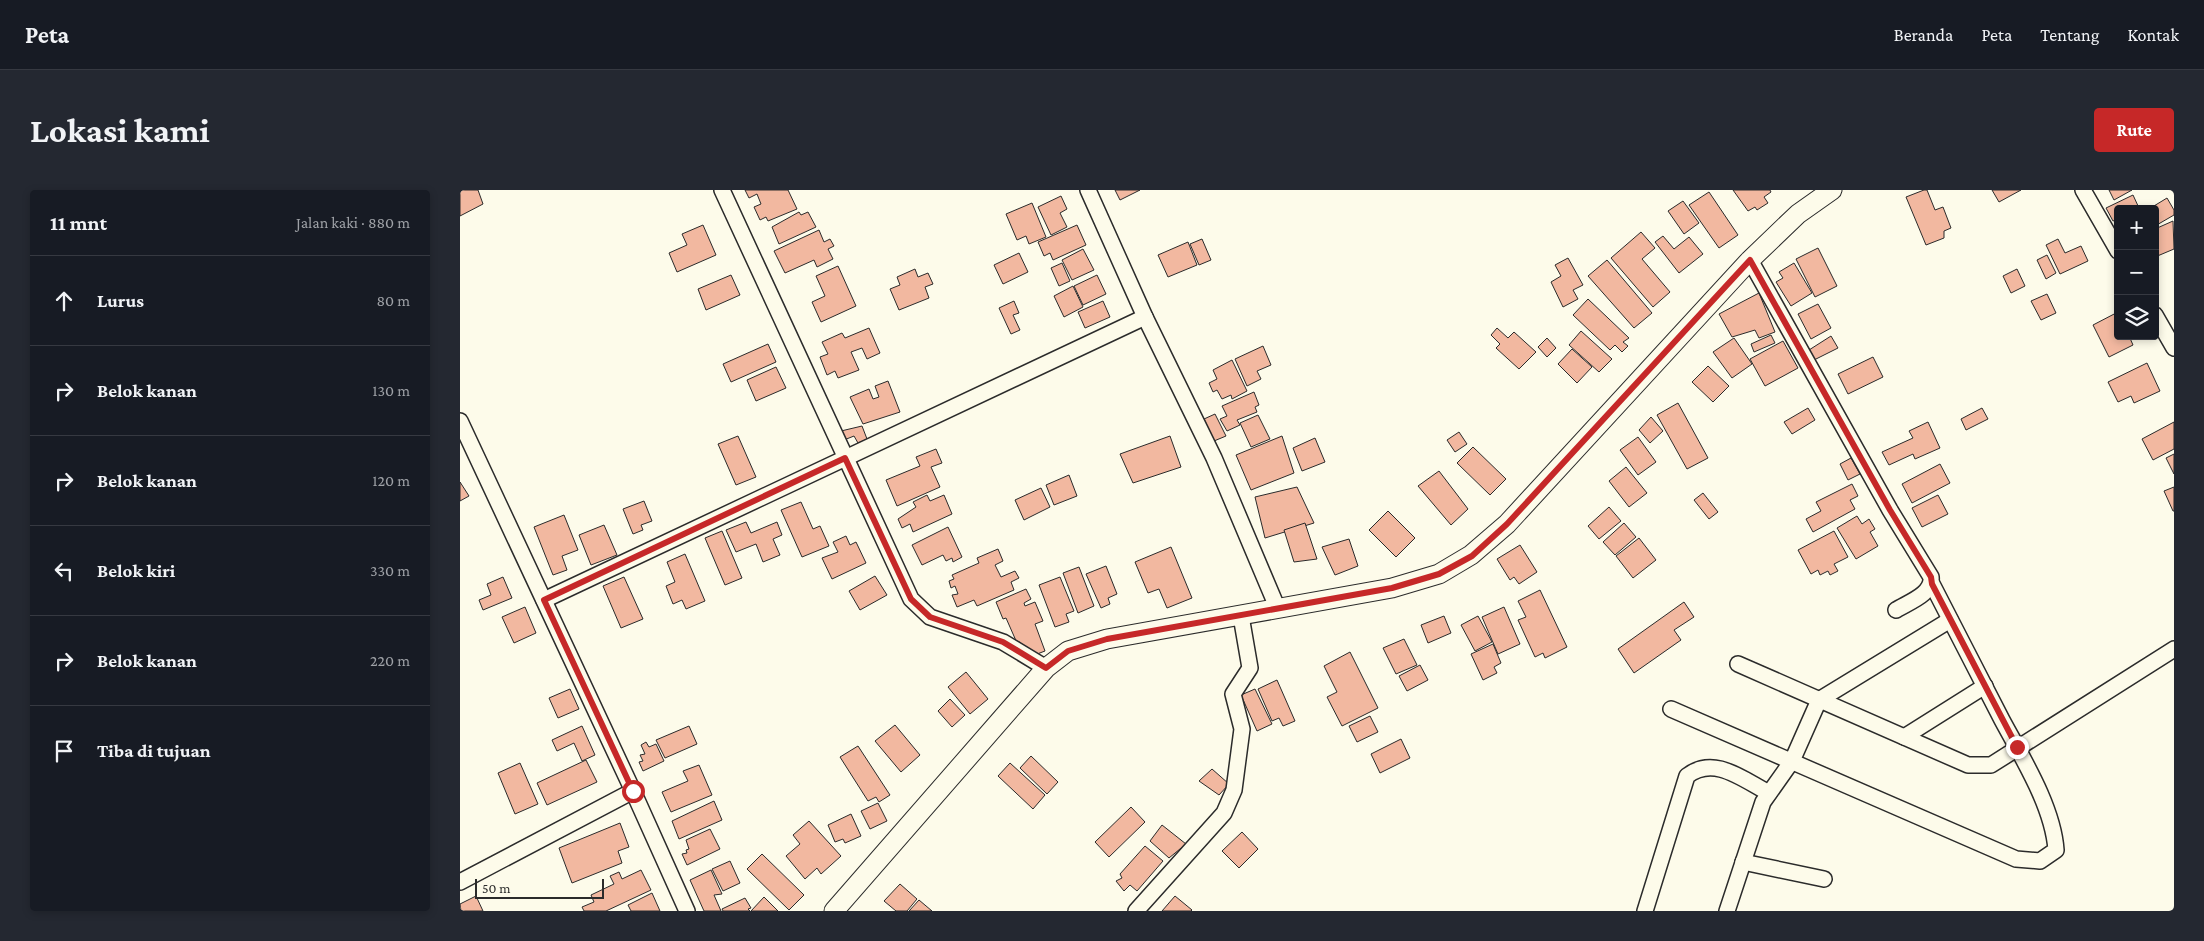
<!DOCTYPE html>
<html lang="id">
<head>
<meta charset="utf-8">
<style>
	body { margin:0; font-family:"Crimson Pro",serif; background:#242831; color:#f1f3f6 }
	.controls { position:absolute; right:15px; top:15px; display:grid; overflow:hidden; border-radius:5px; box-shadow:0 2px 8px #0003 }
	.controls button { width:45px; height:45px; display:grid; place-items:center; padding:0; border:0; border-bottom:1px solid #363941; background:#171b24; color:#f1f3f6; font:25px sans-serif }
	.scale { position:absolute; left:15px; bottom:12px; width:129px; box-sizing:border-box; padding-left:5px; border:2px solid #2b2b2b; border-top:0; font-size:14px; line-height:18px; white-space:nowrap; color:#2b2b2b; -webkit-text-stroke:4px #fdfbea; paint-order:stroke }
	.stop { position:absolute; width:15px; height:15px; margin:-11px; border:4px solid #c62828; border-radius:50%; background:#fff }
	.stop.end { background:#c62828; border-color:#fff; box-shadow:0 1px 5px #0008 }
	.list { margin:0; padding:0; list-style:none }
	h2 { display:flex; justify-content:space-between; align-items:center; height:65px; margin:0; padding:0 20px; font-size:21px }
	h2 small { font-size:16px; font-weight:400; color:#9ea1a6 }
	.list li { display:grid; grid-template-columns:32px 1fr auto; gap:15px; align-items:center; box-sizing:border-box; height:90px; padding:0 20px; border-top:1px solid #363941 }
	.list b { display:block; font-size:19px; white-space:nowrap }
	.list em { font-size:16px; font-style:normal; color:#9ea1a6 }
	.icon { flex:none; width:28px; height:28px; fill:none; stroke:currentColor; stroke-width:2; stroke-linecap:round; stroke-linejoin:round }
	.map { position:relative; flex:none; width:1714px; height:721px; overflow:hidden; border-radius:5px }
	header { display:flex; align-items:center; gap:30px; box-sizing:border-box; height:70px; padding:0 25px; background:#171b24; border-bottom:1px solid #363941 }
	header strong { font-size:24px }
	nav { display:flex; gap:28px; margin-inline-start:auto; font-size:18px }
	.intro { display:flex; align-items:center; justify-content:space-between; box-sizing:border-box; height:120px; padding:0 30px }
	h1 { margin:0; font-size:35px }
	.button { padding:12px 22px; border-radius:5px; background:#c62828; color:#fff; font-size:18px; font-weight:700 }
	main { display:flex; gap:30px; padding:0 30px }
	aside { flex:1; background:#171b24; border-radius:5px; box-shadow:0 2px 8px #0003 }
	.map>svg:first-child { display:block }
	.building { fill:#f2b8a0; stroke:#2b2b2b }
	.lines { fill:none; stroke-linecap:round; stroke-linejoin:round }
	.minor-casing { stroke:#2b2b2b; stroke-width:18 }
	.tertiary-casing { stroke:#2b2b2b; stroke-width:21 }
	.minor { stroke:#fdfbea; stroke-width:15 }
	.tertiary { stroke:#fdfbea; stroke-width:19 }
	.route { stroke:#c62828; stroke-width:6 }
</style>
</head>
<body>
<header>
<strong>Peta</strong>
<nav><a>Beranda</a><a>Peta</a><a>Tentang</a><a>Kontak</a></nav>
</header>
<div class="intro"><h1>Lokasi kami</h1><a class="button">Rute</a></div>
<main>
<aside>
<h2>11 mnt<small>Jalan kaki · 880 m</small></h2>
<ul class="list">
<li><svg class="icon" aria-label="ahead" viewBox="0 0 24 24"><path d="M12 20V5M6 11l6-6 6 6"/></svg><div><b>Lurus</b></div><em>80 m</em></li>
<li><svg class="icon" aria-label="right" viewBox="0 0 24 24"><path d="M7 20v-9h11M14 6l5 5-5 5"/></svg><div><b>Belok kanan</b></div><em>130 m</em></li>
<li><svg class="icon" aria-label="right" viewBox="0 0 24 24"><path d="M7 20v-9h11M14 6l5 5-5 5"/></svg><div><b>Belok kanan</b></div><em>120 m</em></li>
<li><svg class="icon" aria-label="left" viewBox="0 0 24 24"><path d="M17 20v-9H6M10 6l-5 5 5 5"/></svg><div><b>Belok kiri</b></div><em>330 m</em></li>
<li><svg class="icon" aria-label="right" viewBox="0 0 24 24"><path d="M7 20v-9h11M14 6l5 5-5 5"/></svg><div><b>Belok kanan</b></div><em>220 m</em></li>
<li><svg class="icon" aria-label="arrive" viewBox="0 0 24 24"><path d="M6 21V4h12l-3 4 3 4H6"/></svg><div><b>Tiba di tujuan</b></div></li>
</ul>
</aside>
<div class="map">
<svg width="1714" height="721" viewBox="0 0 1714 721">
	<rect width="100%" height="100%" fill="#fdfbea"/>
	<g class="building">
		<polygon points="0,0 18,0 23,14 0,26"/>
		<polygon points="285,0 328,0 337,19 308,31 306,27 300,30 294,17 301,14 297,4 289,8"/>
		<polygon points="655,0 680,0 660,10"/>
		<polygon points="1273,0 1310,0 1311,2 1304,7 1308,13 1297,20 1295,17 1288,21"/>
		<polygon points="1464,0 1467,0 1475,20 1483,17 1491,38 1484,41 1484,48 1466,55 1446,7"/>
		<polygon points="1532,0 1561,0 1539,12"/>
		<polygon points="1649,0 1672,0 1654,10"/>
		<polygon points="1249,2 1278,45 1259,58 1229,15"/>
		<polygon points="1673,5 1679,18 1658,19 1658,29 1653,31 1646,18"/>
		<polygon points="601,6 607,19 600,23 607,37 591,45 578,17"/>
		<polygon points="1707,8 1714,20 1714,25 1695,36 1695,19 1689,19"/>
		<polygon points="1223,11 1239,33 1224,44 1208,21"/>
		<polygon points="572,13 586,47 569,54 566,46 557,50 546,24"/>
		<polygon points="339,22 341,25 348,22 356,37 319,54 312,37"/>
		<polygon points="1713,31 1714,59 1695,67 1695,39"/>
		<polygon points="243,35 256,65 217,82 209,63 227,55 222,44"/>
		<polygon points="617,35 626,55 593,70 590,63 584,66 578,52"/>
		<polygon points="359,40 364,52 370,49 374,56 368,59 373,69 357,77 354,70 325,83 314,61"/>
		<polygon points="1181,42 1195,58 1182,69 1210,102 1193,117 1151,68"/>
		<polygon points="1203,46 1214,59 1229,47 1243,64 1219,83 1195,52"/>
		<polygon points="742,49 751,70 739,75 730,54"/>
		<polygon points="1598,49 1605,63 1621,56 1628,71 1600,84 1586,55"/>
		<polygon points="728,52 737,75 708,87 698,65"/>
		<polygon points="1358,58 1377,96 1355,107 1336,69"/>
		<polygon points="623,59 634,80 612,90 602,70"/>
		<polygon points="559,63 568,82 543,94 534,75"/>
		<polygon points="1587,65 1596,83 1586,89 1577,70"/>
		<polygon points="1108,68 1123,95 1113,100 1118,109 1103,117 1091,92 1101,86 1095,75"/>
		<polygon points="1147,70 1192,123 1174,138 1128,86"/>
		<polygon points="602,73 610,91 599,96 591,78"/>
		<polygon points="1334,73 1352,103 1331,116 1316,92 1323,88 1319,82"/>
		<polygon points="378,76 396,116 361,132 352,112 365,106 356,86"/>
		<polygon points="455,79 458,87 468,83 473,94 465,97 469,108 439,120 430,99 440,95 437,87"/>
		<polygon points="1557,79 1565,96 1551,103 1543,86"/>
		<polygon points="271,85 280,105 246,120 238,99"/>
		<polygon points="637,85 646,104 623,115 614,96"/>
		<polygon points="613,96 623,117 604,127 594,106"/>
		<polygon points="1299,103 1315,142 1299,148 1295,140 1272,147 1259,124"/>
		<polygon points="1587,104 1596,123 1581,130 1571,111"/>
		<polygon points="1128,109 1169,148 1163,152 1168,156 1162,162 1155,155 1150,160 1113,125"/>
		<polygon points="554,111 559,123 553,125 560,140 551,144 539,118"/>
		<polygon points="643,111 650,127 625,138 618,122"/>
		<polygon points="1358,114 1371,138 1351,149 1338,124"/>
		<polygon points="1658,122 1658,146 1669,146 1673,155 1649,167 1633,135"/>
		<polygon points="409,138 420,163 407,169 402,158 391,162 399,180 378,188 375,181 367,185 360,167 368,164 362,152 382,143 385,148"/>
		<polygon points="1037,138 1048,148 1054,142 1076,162 1059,179 1036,158 1040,154 1031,145"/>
		<polygon points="1121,141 1152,169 1139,182 1109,155"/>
		<polygon points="1311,145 1315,153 1294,162 1291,154"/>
		<polygon points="1371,146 1378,158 1354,170 1349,160"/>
		<polygon points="1087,148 1096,158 1087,167 1078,157"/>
		<polygon points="1274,148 1292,174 1272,188 1253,162"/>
		<polygon points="1323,151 1338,178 1305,196 1290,169"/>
		<polygon points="308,154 316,172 271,192 263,174"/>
		<polygon points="803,156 811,175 797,181 801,189 787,196 775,169"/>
		<polygon points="1112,159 1132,177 1117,193 1098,174"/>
		<polygon points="1413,167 1423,187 1388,204 1378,184"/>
		<polygon points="772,170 787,201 772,209 771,205 762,209 757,200 753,202 749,193 757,189 753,180"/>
		<polygon points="1687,173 1700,201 1674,213 1671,206 1658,212 1648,192"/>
		<polygon points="1248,176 1269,196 1253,212 1232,192"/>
		<polygon points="316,177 326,198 296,211 287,190"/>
		<polygon points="428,191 440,222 403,234 390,207 409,199 413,209 419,207 415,196"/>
		<polygon points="794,202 799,215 795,217 797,222 777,230 780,235 767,241 760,229 767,226 762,216"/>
		<polygon points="1218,213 1248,268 1227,279 1197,225"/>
		<polygon points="1348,218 1355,230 1332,244 1324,232"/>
		<polygon points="1522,218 1528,229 1506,240 1501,229"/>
		<polygon points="755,224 766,246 754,251 744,229"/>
		<polygon points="798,225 810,249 791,257 780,233"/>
		<polygon points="1191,227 1203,241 1190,253 1179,240"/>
		<polygon points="1468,232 1480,258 1455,269 1453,264 1429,275 1422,262 1453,248 1449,241"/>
		<polygon points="1714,232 1714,259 1693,270 1682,249"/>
		<polygon points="402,236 407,249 398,253 394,246 384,250 381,241"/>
		<polygon points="999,242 1007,254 995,262 987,250"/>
		<polygon points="278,246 296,287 276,295 258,254"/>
		<polygon points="710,246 721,277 673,293 660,264"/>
		<polygon points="822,246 834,283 791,300 776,265"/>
		<polygon points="1178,247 1196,272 1178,285 1160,260"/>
		<polygon points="855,248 865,272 842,281 833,258"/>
		<polygon points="1013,257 1046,289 1030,305 997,273"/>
		<polygon points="476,259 482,273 471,277 480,297 437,316 426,290 460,276 456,267"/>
		<polygon points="1714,264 1714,284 1706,268"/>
		<polygon points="1391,268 1400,284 1388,290 1380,274"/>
		<polygon points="1480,274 1490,293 1452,313 1442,294"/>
		<polygon points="1166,277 1187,303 1169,317 1149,291"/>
		<polygon points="979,281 1008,319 991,335 958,296"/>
		<polygon points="609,285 617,306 594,315 586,295"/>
		<polygon points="0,292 9,306 0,311"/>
		<polygon points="1392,294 1398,306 1390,310 1395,319 1353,342 1346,329 1361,321 1356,312"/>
		<polygon points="837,297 854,333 805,348 795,307"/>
		<polygon points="1714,297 1714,321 1713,321 1704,301"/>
		<polygon points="581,298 590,317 564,330 555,310"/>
		<polygon points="1243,303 1258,322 1249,329 1234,310"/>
		<polygon points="467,305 470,311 484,305 492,324 453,342 450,334 442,338 438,329 456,317 453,312"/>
		<polygon points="1478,305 1488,324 1462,337 1452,318"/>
		<polygon points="184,311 192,331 181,335 183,340 173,344 163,319"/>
		<polygon points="341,312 353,339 360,336 369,356 342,367 321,320"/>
		<polygon points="1149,317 1161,331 1139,349 1128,336"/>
		<polygon points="928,321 955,348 936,367 909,340"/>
		<polygon points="104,325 118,360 102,366 107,380 93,385 74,337"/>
		<polygon points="1397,326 1402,334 1409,329 1415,339 1410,342 1418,356 1396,369 1377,338"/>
		<polygon points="286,332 291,343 317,332 322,345 313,349 320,365 303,372 296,354 276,362 266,340"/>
		<polygon points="845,333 857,369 834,372 824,340"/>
		<polygon points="1164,333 1176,347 1155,365 1143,352"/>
		<polygon points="144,335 157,365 131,375 119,345"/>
		<polygon points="488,337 502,367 493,372 492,368 486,371 483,365 462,375 452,355"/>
		<polygon points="262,341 282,388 265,395 245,348"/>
		<polygon points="1374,341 1388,367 1374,374 1378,381 1370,385 1368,381 1360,385 1358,380 1351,384 1338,360"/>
		<polygon points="386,346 390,355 396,352 406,373 372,389 362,368 378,362 373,352"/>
		<polygon points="1179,348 1196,370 1173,388 1156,366"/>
		<polygon points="889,349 898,376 875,385 862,357"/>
		<polygon points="1060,355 1077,382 1059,394 1054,387 1050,390 1037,369"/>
		<polygon points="711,357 732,408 707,418 699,399 688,403 675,372"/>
		<polygon points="538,359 543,371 535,375 541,387 555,381 559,388 551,392 554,400 517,416 514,410 497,417 492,405 498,404 495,396 491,398 489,391 494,389 492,385 519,373 517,368"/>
		<polygon points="225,364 245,411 226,419 222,410 213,414 206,396 215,392 207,372"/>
		<polygon points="646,376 657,404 648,408 650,414 641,418 626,384"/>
		<polygon points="619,377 634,416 618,423 603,383"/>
		<polygon points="415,386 427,405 400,420 389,401"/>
		<polygon points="43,387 52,408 23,420 19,410 31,405 27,394"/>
		<polygon points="164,387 183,429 161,438 143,396"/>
		<polygon points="600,387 614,421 606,424 609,432 595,437 579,395"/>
		<polygon points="566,399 571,409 564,413 565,416 575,412 583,431 575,434 585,461 572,466 565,463 560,452 557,453 546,428 543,429 536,412"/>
		<polygon points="1080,400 1107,457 1085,468 1083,463 1075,467 1058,430 1066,427 1058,411"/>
		<polygon points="1224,412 1234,427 1214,440 1221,450 1174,483 1158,459"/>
		<polygon points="65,417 76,443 54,453 42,427"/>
		<polygon points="1044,417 1060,454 1038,464 1022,427"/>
		<polygon points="984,426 991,443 968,453 961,435"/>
		<polygon points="1018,426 1032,452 1015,461 1001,435"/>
		<polygon points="944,449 957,475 936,484 923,458"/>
		<polygon points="1033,454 1041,473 1034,477 1037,483 1023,490 1011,464"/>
		<polygon points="890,462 918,518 882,536 867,507 877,502 864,476"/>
		<polygon points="960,475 968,490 947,501 939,486"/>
		<polygon points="506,482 528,509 510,524 488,497"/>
		<polygon points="817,490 835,531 823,536 819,528 812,531 798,499"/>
		<polygon points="110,499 119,519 98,528 89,508"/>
		<polygon points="795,499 812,534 797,541 781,505"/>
		<polygon points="490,509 505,525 492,537 478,521"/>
		<polygon points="910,526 918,542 897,552 889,536"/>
		<polygon points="435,535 460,565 441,582 415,551"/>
		<polygon points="122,536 135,565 122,571 114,553 97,561 92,550"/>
		<polygon points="229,536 237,554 205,568 196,550"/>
		<polygon points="941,549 950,568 920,583 911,564"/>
		<polygon points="186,552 189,557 196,554 204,571 183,581 179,572 183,571 180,565 185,564 181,555"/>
		<polygon points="398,556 430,605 419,612 416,607 408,611 380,567"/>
		<polygon points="571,566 598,592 587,604 560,578"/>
		<polygon points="126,570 137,592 87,615 77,593"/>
		<polygon points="60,573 78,614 55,624 38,583"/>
		<polygon points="550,573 585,605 573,619 538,586"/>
		<polygon points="239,575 252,605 211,622 202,602 228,591 223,581"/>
		<polygon points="752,579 769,594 759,605 739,591"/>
		<polygon points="254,611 262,630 219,649 212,631"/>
		<polygon points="418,613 427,631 410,639 401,621"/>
		<polygon points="671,617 685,632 649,667 635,652"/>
		<polygon points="391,624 401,646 385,653 383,649 375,652 368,635"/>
		<polygon points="349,631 381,666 361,684 357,678 345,689 326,666 340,654 333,645"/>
		<polygon points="160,633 169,657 158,661 162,673 112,693 99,658"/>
		<polygon points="702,635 726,654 709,668 690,651"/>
		<polygon points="250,639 260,659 227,675 222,664 227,663 226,660 229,659 226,650"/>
		<polygon points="782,642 798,659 779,678 762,661"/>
		<polygon points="685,656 703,671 677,701 670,695 664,701 656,691 662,688 660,684"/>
		<polygon points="302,664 344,705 329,720 287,679"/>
		<polygon points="270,671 280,693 263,701 252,679"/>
		<polygon points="181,680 191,700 146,721 124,721 122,717 134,712 131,705 154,694 150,686 159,682 162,689"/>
		<polygon points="251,680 262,704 254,705 261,721 244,721 230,690"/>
		<polygon points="440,694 457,709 447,721 436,721 424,711"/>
		<polygon points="192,703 200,721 171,721 168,715"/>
		<polygon points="16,706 23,721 1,721 0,714"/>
		<polygon points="715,706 732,720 731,721 702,721"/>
		<polygon points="304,707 318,721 291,721"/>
		<polygon points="285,708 291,718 288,719 290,721 263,721 262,719"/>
		<polygon points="459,710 472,721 449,721"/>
	</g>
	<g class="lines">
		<g class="minor-casing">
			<g id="minor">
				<polyline points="262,0 451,409 470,427 543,452 586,478"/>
				<polyline points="628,0 685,127 754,268 817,417"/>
				<polyline points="1623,0 1658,61"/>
				<path d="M1290 70 1430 320 1471 387C1473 404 1449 412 1436 420"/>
				<polyline points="1695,125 1714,158"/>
				<polyline points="0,231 173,601 227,721"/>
				<polyline points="84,410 685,127"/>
				<polyline points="1278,474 1508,575 1531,575 1714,459"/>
				<path d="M1211 519 1556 669 1580 671 1596 660C1593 617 1563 569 1542 530 1519 485 1495 439 1472 394"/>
				<polyline points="1444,547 1525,496"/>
				<polyline points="1283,672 1364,689"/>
				<polyline points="0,692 173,601"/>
				<polyline points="676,721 764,623 774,600 782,539 773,504 790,478 781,426"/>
				<path d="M1185 721 1227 586C1254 565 1282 589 1309 603"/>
				<polyline points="1267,721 1303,612 1332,571 1359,510 1490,430"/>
			</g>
		</g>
		<g class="tertiary-casing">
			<polyline id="tertiary" points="374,721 586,478 608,461 647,449 932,398 979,384 1011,365 1047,334 1290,70 1338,24 1372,0"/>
		</g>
		<use href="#minor" class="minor"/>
		<use href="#tertiary" class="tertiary"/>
	</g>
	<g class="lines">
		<polyline class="route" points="173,601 84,410 385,268 451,409 470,427 543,452 586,478 608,461 647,449 932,398 979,384 1012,366 1047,334 1290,70 1430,320 1471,387 1472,394 1557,557"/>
	</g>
</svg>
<div class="controls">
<button>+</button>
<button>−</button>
<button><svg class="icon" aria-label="layers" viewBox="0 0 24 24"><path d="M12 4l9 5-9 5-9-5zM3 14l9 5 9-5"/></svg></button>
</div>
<div class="scale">50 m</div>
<div class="stop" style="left:173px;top:601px"></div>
<div class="stop end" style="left:1557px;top:557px"></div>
</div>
</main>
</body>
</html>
